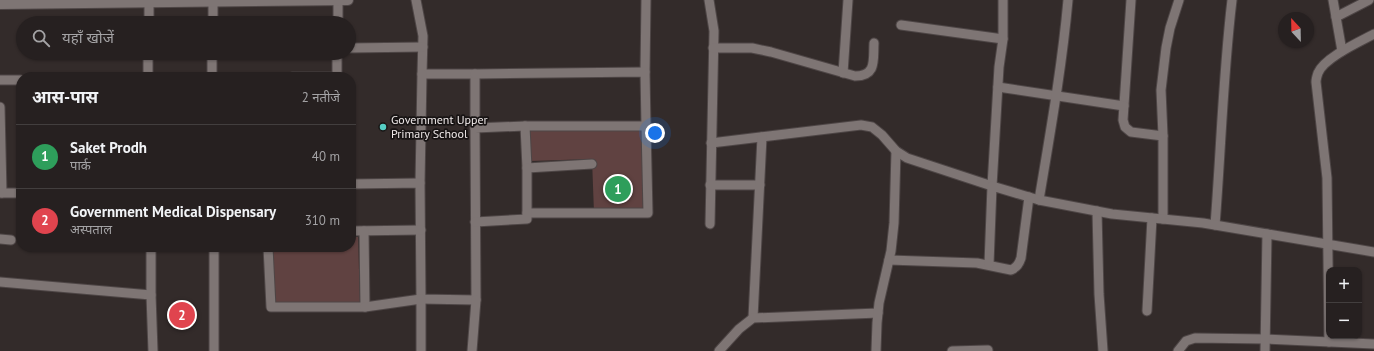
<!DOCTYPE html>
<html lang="hi">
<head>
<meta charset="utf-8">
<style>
	body { margin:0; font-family:"PT Sans","Noto Sans Devanagari",sans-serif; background:#322d2d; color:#f1f3f6 }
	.controls { position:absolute; right:12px; bottom:12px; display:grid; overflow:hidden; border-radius:8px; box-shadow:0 1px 3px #0004 }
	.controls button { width:36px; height:36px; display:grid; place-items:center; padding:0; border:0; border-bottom:1px solid #423e3e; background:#262020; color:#f1f3f6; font:20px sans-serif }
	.compass { position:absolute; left:1278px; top:12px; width:36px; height:36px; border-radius:50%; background:#262020; box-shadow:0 1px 3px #0004; rotate:338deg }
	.you { position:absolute; left:655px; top:133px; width:14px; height:14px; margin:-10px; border:3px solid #fff; border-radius:50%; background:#1a73e8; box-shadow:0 0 0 6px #1a73e833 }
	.badge { display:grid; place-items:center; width:26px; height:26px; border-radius:50%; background:#56cec4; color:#fff; font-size:13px; font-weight:700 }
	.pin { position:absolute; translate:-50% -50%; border:2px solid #fff; box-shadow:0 1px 4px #0006 }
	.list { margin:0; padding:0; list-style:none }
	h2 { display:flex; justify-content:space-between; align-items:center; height:52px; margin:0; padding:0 16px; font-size:17px }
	h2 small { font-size:13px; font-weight:400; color:#a4a3a5 }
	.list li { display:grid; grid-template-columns:26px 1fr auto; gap:12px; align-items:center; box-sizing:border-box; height:64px; padding:0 16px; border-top:1px solid #423e3e }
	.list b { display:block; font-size:15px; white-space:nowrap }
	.list p { margin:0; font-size:13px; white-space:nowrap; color:#a4a3a5 }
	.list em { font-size:13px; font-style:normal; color:#a4a3a5 }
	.icon { flex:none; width:22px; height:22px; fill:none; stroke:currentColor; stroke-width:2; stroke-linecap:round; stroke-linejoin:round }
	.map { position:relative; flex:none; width:1374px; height:351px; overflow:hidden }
	.search { position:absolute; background:#262020; box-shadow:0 1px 3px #0004; left:16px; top:16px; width:340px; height:44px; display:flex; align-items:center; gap:10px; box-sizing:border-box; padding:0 14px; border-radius:22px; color:#a4a3a5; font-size:15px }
	.panel { position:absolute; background:#262020; box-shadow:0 1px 3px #0004; left:16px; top:72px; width:340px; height:180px; border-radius:16px }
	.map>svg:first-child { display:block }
	.park { fill:#604241 }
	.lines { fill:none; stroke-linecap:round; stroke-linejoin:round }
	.minor-casing { stroke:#4e4646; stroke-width:11 }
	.tertiary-casing { stroke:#4e4646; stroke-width:12 }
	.minor { stroke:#7e7574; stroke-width:9 }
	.tertiary { stroke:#7e7574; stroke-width:10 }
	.poi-dot { fill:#56cec4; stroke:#181414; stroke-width:1.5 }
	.labels { text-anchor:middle; stroke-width:3.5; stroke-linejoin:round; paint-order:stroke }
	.poi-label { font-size:12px; fill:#eee8e8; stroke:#181414; text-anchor:start }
</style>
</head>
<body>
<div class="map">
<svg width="1374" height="351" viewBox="0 0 1374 351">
	<rect width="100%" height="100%" fill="#332b2a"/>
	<g class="park">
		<polygon points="529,130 642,130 643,209 594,213 592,159 530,161"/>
		<polygon points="351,237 358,237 360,302 276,303 272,247 351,247"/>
	</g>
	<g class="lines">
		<g class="minor-casing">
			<g id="minor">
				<polyline points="416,0 423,36 422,74 475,74 475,128"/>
				<polyline points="709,0 714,31 710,224"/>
				<polyline points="1131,0 1123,120 1125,127 1131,132 1163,136"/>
				<polyline points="1333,0 1342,51"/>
				<polyline points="1336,17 1369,0"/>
				<polyline points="149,23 149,3"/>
				<polyline points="213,23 213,0"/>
				<polyline points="338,23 338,0"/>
				<polyline points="901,25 1003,39"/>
				<polyline points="349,48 423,47"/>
				<path d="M713 48H752L771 52 855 76C877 76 873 60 874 43"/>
				<polyline points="645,72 646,0"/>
				<polyline points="843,73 848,0"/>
				<polyline points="475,74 645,72 646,126 525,126"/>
				<polyline points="148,77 148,53"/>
				<polyline points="212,77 212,53"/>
				<polyline points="292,77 337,77"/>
				<polyline points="337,77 337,53"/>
				<polyline points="0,80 21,80"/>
				<polyline points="998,87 1124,106"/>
				<polyline points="0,107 2,193 0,193"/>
				<polyline points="711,143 861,125 872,127 882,135 896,151 907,158 992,186 999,67 1003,39 1003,0"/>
				<polyline points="420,183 422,74"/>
				<polyline points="351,184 420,183 421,299 476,300 475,128 525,126 527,168 592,164"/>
				<polyline points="710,185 760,185"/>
				<polyline points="2,193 21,193"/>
				<path d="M1039 200C1050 134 1062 67 1068 0"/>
				<polyline points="1097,211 1099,294 1103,351"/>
				<polyline points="527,213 648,213 646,126"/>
				<polyline points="1163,219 1163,136 1161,90 1166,48 1170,28 1179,0"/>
				<polyline points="475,222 527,219 527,168"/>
				<path d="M1215 225C1221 150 1223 75 1232 0"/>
				<polyline points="351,231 421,230"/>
				<polyline points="0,239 11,240"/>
				<polyline points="151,247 151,295 153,351"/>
				<polyline points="214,247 214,351"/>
				<polyline points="268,247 271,307 365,307 364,231"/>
				<path d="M889 260 977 263 1011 270C1017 267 1019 264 1021 258L1029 197"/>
				<polyline points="989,264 992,186 1039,200 1112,214 1203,223 1374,252"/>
				<polyline points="0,282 151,295"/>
				<polyline points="365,307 421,299 421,351"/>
				<polyline points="1147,311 1152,218"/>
				<polyline points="753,318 762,137"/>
				<path d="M1329 342 1327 178 1316 82C1316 79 1317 76 1318 73 1324 58 1359 42 1374 34"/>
				<polyline points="472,351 476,300"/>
				<polyline points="719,351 739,329 753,318 878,313"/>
				<polyline points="876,351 877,323 879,303 891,251 894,223 896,151"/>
				<polyline points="952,351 988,350"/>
				<polyline points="1178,351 1186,341 1195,338 1266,339 1374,344"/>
				<polyline points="1265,351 1267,234"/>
			</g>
		</g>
		<g class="tertiary-casing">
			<polyline id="tertiary" points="0,4 348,0"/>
		</g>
		<use href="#minor" class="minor"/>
		<use href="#tertiary" class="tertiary"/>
	</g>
	<circle class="poi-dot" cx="383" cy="127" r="4"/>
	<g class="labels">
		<g class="poi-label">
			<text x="391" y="124">Government Upper<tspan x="391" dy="14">Primary School</tspan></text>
		</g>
	</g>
</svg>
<div class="controls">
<button>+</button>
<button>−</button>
</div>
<svg class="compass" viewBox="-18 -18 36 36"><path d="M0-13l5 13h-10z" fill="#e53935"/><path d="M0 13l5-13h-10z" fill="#a4a3a5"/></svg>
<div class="you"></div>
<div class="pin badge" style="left:618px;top:189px;background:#2e9e5b">1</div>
<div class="pin badge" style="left:182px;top:315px;background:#e0444e">2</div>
<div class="search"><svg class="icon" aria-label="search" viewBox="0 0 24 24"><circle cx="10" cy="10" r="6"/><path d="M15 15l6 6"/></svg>यहाँ खोजें</div>
<section class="panel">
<h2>आस-पास<small>2 नतीजे</small></h2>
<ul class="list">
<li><span class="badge" style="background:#2e9e5b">1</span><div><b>Saket Prodh</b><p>पार्क</p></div><em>40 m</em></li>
<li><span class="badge" style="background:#e0444e">2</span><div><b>Government Medical Dispensary</b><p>अस्पताल</p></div><em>310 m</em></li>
</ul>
</section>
</div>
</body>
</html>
